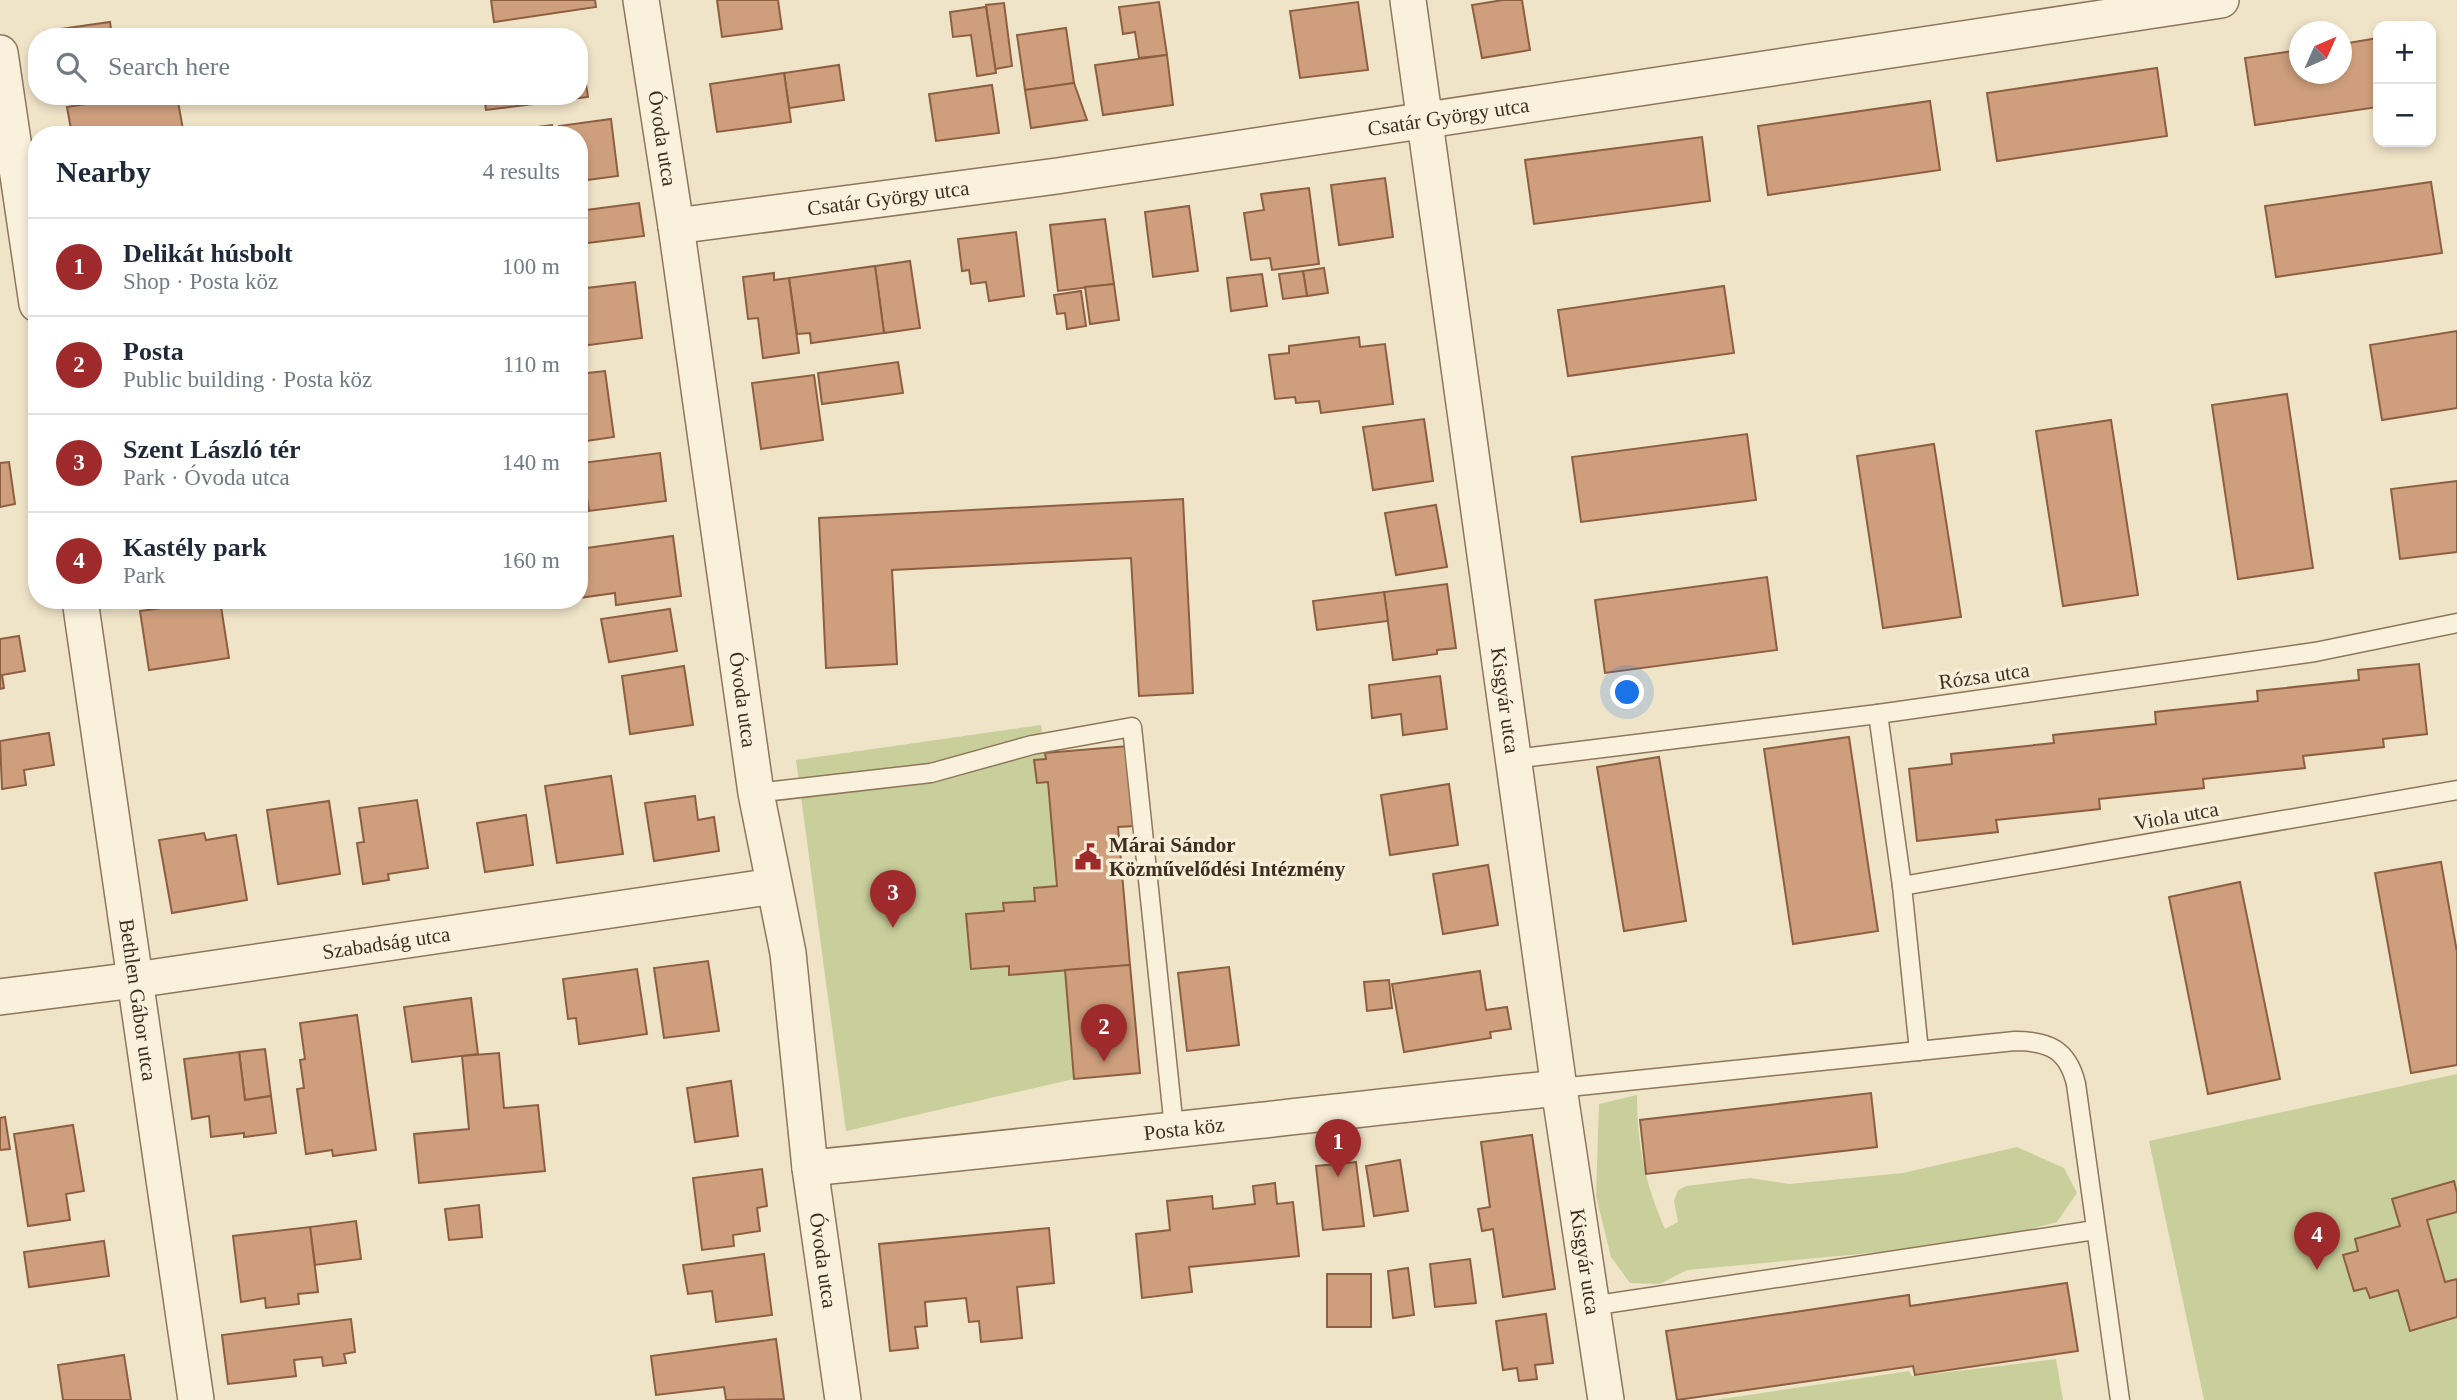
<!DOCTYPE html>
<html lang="en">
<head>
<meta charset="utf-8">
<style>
	body { margin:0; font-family:"Times New Roman",serif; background:#f2f2f3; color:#1f2937 }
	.controls { position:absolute; right:21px; top:21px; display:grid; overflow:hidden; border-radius:14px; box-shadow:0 4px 10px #0003 }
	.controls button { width:63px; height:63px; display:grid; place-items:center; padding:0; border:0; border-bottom:2px solid #e0e1e3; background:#fff; color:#1f2937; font:35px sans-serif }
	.compass { position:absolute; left:2289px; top:21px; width:63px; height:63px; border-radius:50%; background:#fff; box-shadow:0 4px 10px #0003; rotate:45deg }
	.you { position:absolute; left:1628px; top:693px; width:24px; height:24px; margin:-18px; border:5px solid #fff; border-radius:50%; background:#1a73e8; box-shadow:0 0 0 10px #1a73e833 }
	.badge { display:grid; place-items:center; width:46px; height:46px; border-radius:50%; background:#9e2a2b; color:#fff; font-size:23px; font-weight:700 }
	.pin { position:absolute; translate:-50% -58px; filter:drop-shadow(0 2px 4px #0008) }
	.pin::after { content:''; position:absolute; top:37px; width:24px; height:21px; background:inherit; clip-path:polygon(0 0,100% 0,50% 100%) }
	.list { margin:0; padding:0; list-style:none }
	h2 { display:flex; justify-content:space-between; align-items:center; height:91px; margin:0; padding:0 28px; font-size:30px }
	h2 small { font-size:23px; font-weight:400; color:#747a83 }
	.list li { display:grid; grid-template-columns:46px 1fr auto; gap:21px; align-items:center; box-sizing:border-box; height:98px; padding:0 28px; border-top:2px solid #e0e1e3 }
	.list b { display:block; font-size:26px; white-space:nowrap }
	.list p { margin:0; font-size:23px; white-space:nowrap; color:#747a83 }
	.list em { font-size:23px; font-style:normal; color:#747a83 }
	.icon { flex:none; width:38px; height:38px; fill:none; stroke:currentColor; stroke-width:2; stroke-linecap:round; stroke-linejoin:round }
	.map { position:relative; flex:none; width:2457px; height:1400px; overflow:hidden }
	.search { position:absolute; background:#fff; box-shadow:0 4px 10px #0003; left:28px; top:28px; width:560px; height:77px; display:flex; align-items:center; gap:18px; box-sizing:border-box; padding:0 24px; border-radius:28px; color:#747a83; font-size:26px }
	.panel { position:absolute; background:#fff; box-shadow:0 4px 10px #0003; left:28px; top:126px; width:560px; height:483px; border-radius:28px }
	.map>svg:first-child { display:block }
	.green { fill:#c9cf9b }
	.building { fill:#cf9f7d; stroke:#8d5f41; stroke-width:2 }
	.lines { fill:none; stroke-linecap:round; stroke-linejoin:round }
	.service-casing { stroke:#8d765c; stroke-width:21 }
	.minor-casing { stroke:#8d765c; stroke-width:38 }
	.service { stroke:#faf1dc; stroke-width:18 }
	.minor { stroke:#faf1dc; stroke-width:35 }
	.labels { text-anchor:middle; stroke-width:7; stroke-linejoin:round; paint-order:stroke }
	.street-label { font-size:21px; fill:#3d2e20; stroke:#f7eed8 }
	.poi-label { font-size:21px; font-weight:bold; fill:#3d2e20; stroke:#f7eed8; text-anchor:start }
</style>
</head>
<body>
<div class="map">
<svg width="2457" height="1400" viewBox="0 0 2457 1400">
	<rect width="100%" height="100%" fill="#f0e4c8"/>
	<g class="green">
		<polygon points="1041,725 1046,759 1035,760 1037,783 1048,782 1057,886 1035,901 1003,903 1004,911 966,914 971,969 1009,966 1010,975 1065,970 1074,1079 846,1131 796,760"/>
		<polygon points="2457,1074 2457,1400 2204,1400 2149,1141"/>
		<path d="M1637 1095C1637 1145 1645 1183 1665 1229L1678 1222 1674 1201 1678 1190 1686 1186 1750 1178 1789 1184 1903 1173 2017 1147 2064 1168 2077 1193 2057 1222 1980 1243 1687 1270 1660 1284 1630 1283 1611 1257 1596 1196 1599 1104Z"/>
		<polygon points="2056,1359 2063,1400 1715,1400 1909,1371 1912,1376 1916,1376"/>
	</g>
	<g class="building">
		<polygon points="491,0 595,0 596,7 494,22"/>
		<polygon points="717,0 778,0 782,29 722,37"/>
		<polygon points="1503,0 1522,0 1530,50 1482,58 1472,5"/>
		<polygon points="1159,2 1167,55 1139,58 1135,32 1123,34 1119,7"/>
		<polygon points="1358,2 1368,70 1300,78 1290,11"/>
		<polygon points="1004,3 1012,66 995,69 986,5"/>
		<polygon points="986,7 996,73 977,76 971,35 953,37 950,12"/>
		<polygon points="110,22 112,37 47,37 46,31"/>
		<polygon points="1066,28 1074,83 1025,90 1017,35"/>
		<polygon points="2378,38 2378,107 2255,125 2245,58 2300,50 2300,74 2342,74 2342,44"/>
		<polygon points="579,52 581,52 588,97 486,110 484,96 579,96"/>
		<polygon points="1167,55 1173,105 1103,115 1095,65"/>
		<polygon points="839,65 844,100 789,108 784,73"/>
		<polygon points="2157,68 2167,136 1997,161 1987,93"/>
		<polygon points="784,73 791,122 717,132 710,84"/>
		<polygon points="1074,83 1087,120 1031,128 1025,90"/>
		<polygon points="992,85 999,133 936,141 929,94"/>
		<polygon points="136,96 177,96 184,135 72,135 67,107"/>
		<polygon points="1930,101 1940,170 1768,195 1758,126"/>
		<polygon points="611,119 618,176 579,181 579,135 560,135 559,126"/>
		<polygon points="552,125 554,135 508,135 507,131"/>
		<polygon points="1702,137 1710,201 1534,224 1525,160"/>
		<polygon points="1385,178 1393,237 1339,245 1331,185"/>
		<polygon points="2431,182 2442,253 2276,277 2265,206"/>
		<polygon points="1309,188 1319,264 1272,270 1270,258 1251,260 1244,213 1264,210 1261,194"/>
		<polygon points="639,203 644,236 579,244 579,211"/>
		<polygon points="1189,206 1198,271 1153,277 1145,212"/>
		<polygon points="1105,219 1114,284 1058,291 1050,225"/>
		<polygon points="1016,232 1024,296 989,301 986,282 971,284 969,270 962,271 958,239"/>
		<polygon points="910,261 920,328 884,333 875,266"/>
		<polygon points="875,266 884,333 811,343 810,333 797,334 789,278"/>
		<polygon points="1324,268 1328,293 1307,296 1303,271"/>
		<polygon points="1303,271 1307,296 1283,299 1279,274"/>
		<polygon points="774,273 774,280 789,278 799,353 763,358 758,318 748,319 743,277"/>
		<polygon points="1262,274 1267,306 1231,311 1227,278"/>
		<polygon points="635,282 642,338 582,346 579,325 579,289"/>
		<polygon points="1114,284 1119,320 1090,324 1085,287"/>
		<polygon points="1724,286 1734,353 1568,376 1558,310"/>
		<polygon points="1081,291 1086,326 1067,329 1065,313 1057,314 1054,295"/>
		<polygon points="2457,331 2457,408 2382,420 2370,345"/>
		<polygon points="1359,337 1360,347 1385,344 1393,404 1321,413 1319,401 1296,403 1295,397 1275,399 1269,355 1289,353 1289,346"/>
		<polygon points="898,362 903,393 822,404 818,373"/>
		<polygon points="605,371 614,437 579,442 579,374"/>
		<polygon points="814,375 823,440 761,449 752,383"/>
		<polygon points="2287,394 2313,568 2238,579 2212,405"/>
		<polygon points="1424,419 1433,481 1373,490 1363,427"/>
		<polygon points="2111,420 2138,595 2063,606 2036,431"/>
		<polygon points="1747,434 1756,500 1581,522 1572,457"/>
		<polygon points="1934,444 1961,617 1883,628 1857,456"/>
		<polygon points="660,453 666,501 589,511 582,463"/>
		<polygon points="9,462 15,504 0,507 0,463"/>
		<polygon points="2457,481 2457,552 2400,559 2391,489"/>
		<polygon points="1183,499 1193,693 1139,696 1131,558 892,570 897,664 826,668 819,518"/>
		<polygon points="1436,505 1447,567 1396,575 1385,513"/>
		<polygon points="673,536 681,596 616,605 615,593 579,598 579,549"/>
		<polygon points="1767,577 1777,650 1605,673 1595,600"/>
		<polygon points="1447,584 1456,648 1437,650 1437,654 1393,660 1384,592"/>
		<polygon points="1384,592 1388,621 1317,630 1313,601"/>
		<polygon points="220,600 229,658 149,670 140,611"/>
		<polygon points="670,609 677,651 609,662 601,619"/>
		<polygon points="19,636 25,671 2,675 4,688 0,689 0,639"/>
		<polygon points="2419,664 2427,734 2383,739 2384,747 2303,756 2305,768 2203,779 2204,788 2099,799 2100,809 1996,820 1998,832 1917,841 1909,769 1952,764 1951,754 2054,743 2053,735 2156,724 2155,712 2258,701 2257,691 2359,680 2358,670"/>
		<polygon points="684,666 693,725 630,734 622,676"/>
		<polygon points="1440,676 1447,729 1403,735 1401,714 1372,718 1369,685"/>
		<polygon points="49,733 54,765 24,770 26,785 2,789 0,741"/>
		<polygon points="1849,737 1878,931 1793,944 1764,749"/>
		<polygon points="1128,746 1135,826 1118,827 1130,965 1009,975 1009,966 971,969 966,914 1004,911 1003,903 1035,901 1034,888 1057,886 1048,782 1037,783 1034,760 1046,759 1045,753"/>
		<polygon points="1659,757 1686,921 1624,931 1597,767"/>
		<polygon points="611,776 623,854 557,863 545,786"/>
		<polygon points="1449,784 1458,845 1390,855 1381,795"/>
		<polygon points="695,796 698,820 714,817 719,851 654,861 645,803"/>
		<polygon points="417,800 428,868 388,874 389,880 363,884 357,843 364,842 359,808"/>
		<polygon points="329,801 340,874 278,884 267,810"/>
		<polygon points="526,815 533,865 485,872 477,823"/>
		<polygon points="204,833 206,840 236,835 247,900 172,913 159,840"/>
		<polygon points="2441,862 2457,952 2457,1065 2411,1073 2375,873"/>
		<polygon points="1488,865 1498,925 1443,934 1433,874"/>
		<polygon points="2240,882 2280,1079 2208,1094 2169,897"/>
		<polygon points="708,961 719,1031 664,1038 654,968"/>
		<polygon points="1130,965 1140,1073 1074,1079 1065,970"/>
		<polygon points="1229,967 1239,1045 1187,1051 1178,973"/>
		<polygon points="637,969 647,1034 579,1044 576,1018 568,1019 563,979"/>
		<polygon points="1480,971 1486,1010 1507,1007 1511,1029 1490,1032 1491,1038 1404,1052 1392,984"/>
		<polygon points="1389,980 1392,1008 1367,1011 1364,982"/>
		<polygon points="471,998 478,1054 412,1062 404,1007"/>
		<polygon points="357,1015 376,1150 333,1156 332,1150 306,1154 297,1089 304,1088 300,1060 305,1059 300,1023"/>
		<polygon points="265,1049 271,1096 245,1100 239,1052"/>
		<polygon points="239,1052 245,1100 271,1096 276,1133 244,1137 244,1133 211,1137 209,1116 192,1119 184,1059"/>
		<polygon points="499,1053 504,1108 538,1105 545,1171 419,1183 414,1134 469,1129 462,1056"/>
		<polygon points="731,1081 738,1136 695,1142 687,1088"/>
		<polygon points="1871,1093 1877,1147 1646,1174 1640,1120"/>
		<polygon points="5,1117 10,1149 0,1150 0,1118"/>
		<polygon points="73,1125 84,1191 66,1194 70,1220 28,1226 14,1134"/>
		<polygon points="1532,1135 1555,1289 1503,1297 1493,1229 1482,1231 1478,1209 1490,1207 1481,1142"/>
		<polygon points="1400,1160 1408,1211 1374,1216 1366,1166"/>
		<polygon points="1356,1162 1364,1226 1323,1230 1316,1166"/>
		<polygon points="762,1169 767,1206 757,1208 760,1231 733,1235 734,1246 702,1250 693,1178"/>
		<polygon points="2454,1181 2457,1193 2457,1212 2427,1220 2445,1282 2457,1279 2457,1317 2410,1331 2398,1290 2370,1298 2366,1288 2354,1291 2343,1255 2358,1251 2355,1239 2400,1226 2392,1199"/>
		<polygon points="1275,1183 1277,1204 1293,1202 1299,1256 1189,1267 1192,1292 1142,1298 1136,1234 1170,1230 1167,1201 1212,1196 1213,1209 1255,1204 1253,1186"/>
		<polygon points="479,1205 482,1237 449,1240 445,1209"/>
		<polygon points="356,1221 361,1259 315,1265 310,1227"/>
		<polygon points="310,1227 318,1292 298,1294 299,1304 266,1308 265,1298 241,1302 233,1236"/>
		<polygon points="1049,1228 1054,1283 1017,1287 1022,1338 981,1342 979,1321 969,1322 966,1298 925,1302 927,1326 915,1327 918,1348 890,1351 879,1244"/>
		<polygon points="104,1241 109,1276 29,1287 24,1252"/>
		<polygon points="764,1254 772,1315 716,1322 712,1291 688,1294 683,1265"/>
		<polygon points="1470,1259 1476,1303 1435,1307 1430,1264"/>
		<polygon points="1408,1268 1414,1315 1393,1318 1388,1271"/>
		<rect x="1327" y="1274" width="44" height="53"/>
		<polygon points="2067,1283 2078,1351 1915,1375 1913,1366 1677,1400 1666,1331 1909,1295 1910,1306"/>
		<polygon points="1546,1314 1553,1363 1535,1365 1537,1379 1519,1381 1517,1368 1503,1370 1496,1321"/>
		<polygon points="351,1319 355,1352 344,1354 346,1363 323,1366 322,1357 294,1360 296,1376 228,1384 222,1335"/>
		<polygon points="776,1339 784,1399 726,1400 724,1387 656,1395 651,1356"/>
		<polygon points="124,1355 131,1400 63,1400 58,1365"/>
	</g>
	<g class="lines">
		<g class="service-casing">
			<g id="service">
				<polyline points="1878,714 1902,886 1919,1051"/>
				<polyline points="1514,759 1878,714 2315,652 2457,623"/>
				<polyline points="756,793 931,773 1032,745 1132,727 1174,1128"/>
				<polyline points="1902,886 2457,790"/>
				<path d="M1559 1088 2015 1041C2049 1041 2068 1050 2076 1084L2120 1400"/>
				<polyline points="1591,1306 2095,1230"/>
			</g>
		</g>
		<g class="minor-casing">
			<g id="minor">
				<path id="s1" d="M641 0 676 226 756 793 788 953 810 1168 843 1400"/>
				<path id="s2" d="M1408 0 1559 1088 1606 1400"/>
				<polyline points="0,53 37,304"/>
				<path id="s3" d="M676 226 1057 176 2221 0"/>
				<path id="s4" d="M80 600 196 1400"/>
				<path id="s5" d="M0 997 135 980 774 886"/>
				<path id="s6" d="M810 1168C1060 1144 1309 1114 1559 1088"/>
			</g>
		</g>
		<use href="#service" class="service"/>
		<use href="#minor" class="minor"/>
	</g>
	<defs>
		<g id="civic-bare" transform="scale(2.1)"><path d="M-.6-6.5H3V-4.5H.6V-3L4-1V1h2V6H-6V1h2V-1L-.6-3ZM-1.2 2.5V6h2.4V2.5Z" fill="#9e2a2b" stroke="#f7eed8" stroke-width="2.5" paint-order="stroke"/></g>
	</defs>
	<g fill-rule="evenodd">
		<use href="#civic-bare" x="1088" y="857"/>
	</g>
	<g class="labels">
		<g class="street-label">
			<text dy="7" stroke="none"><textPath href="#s3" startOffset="780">Csatár György utca</textPath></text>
			<text dy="7" stroke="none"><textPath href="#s1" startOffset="140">Óvoda utca</textPath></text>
			<text dy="7" stroke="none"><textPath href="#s3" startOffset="214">Csatár György utca</textPath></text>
			<text transform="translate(1984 676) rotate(-8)" y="7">Rózsa utca</text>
			<text dy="7" stroke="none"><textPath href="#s1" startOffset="707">Óvoda utca</textPath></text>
			<text dy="7" stroke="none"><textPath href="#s2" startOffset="707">Kisgyár utca</textPath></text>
			<text transform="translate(2176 816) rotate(-10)" y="7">Viola utca</text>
			<text dy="7" stroke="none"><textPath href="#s5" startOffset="390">Szabadság utca</textPath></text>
			<text dy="7" stroke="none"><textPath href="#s4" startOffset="404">Bethlen Gábor utca</textPath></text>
			<text dy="7" stroke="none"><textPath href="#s6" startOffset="376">Posta köz</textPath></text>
			<text dy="7" stroke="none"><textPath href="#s1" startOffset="1274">Óvoda utca</textPath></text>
			<text dy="7" stroke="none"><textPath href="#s2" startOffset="1274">Kisgyár utca</textPath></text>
		</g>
		<g class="poi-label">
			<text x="1109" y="852">Márai Sándor<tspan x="1109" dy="24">Közművelődési Intézmény</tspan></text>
		</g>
	</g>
</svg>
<div class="controls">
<button>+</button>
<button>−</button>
</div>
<svg class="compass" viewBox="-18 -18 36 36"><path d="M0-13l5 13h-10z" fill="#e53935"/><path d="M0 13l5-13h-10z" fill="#747a83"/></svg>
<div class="you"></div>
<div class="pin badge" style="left:1338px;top:1177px">1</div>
<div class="pin badge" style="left:1104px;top:1062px">2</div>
<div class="pin badge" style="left:893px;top:928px">3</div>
<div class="pin badge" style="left:2317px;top:1270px">4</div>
<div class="search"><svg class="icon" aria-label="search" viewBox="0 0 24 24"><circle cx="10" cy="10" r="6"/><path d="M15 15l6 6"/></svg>Search here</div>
<section class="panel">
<h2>Nearby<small>4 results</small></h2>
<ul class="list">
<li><span class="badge">1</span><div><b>Delikát húsbolt</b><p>Shop · Posta köz</p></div><em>100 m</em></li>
<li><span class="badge">2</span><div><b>Posta</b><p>Public building · Posta köz</p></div><em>110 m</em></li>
<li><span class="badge">3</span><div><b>Szent László tér</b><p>Park · Óvoda utca</p></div><em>140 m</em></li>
<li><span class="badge">4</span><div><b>Kastély park</b><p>Park</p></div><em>160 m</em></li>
</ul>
</section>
</div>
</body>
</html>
